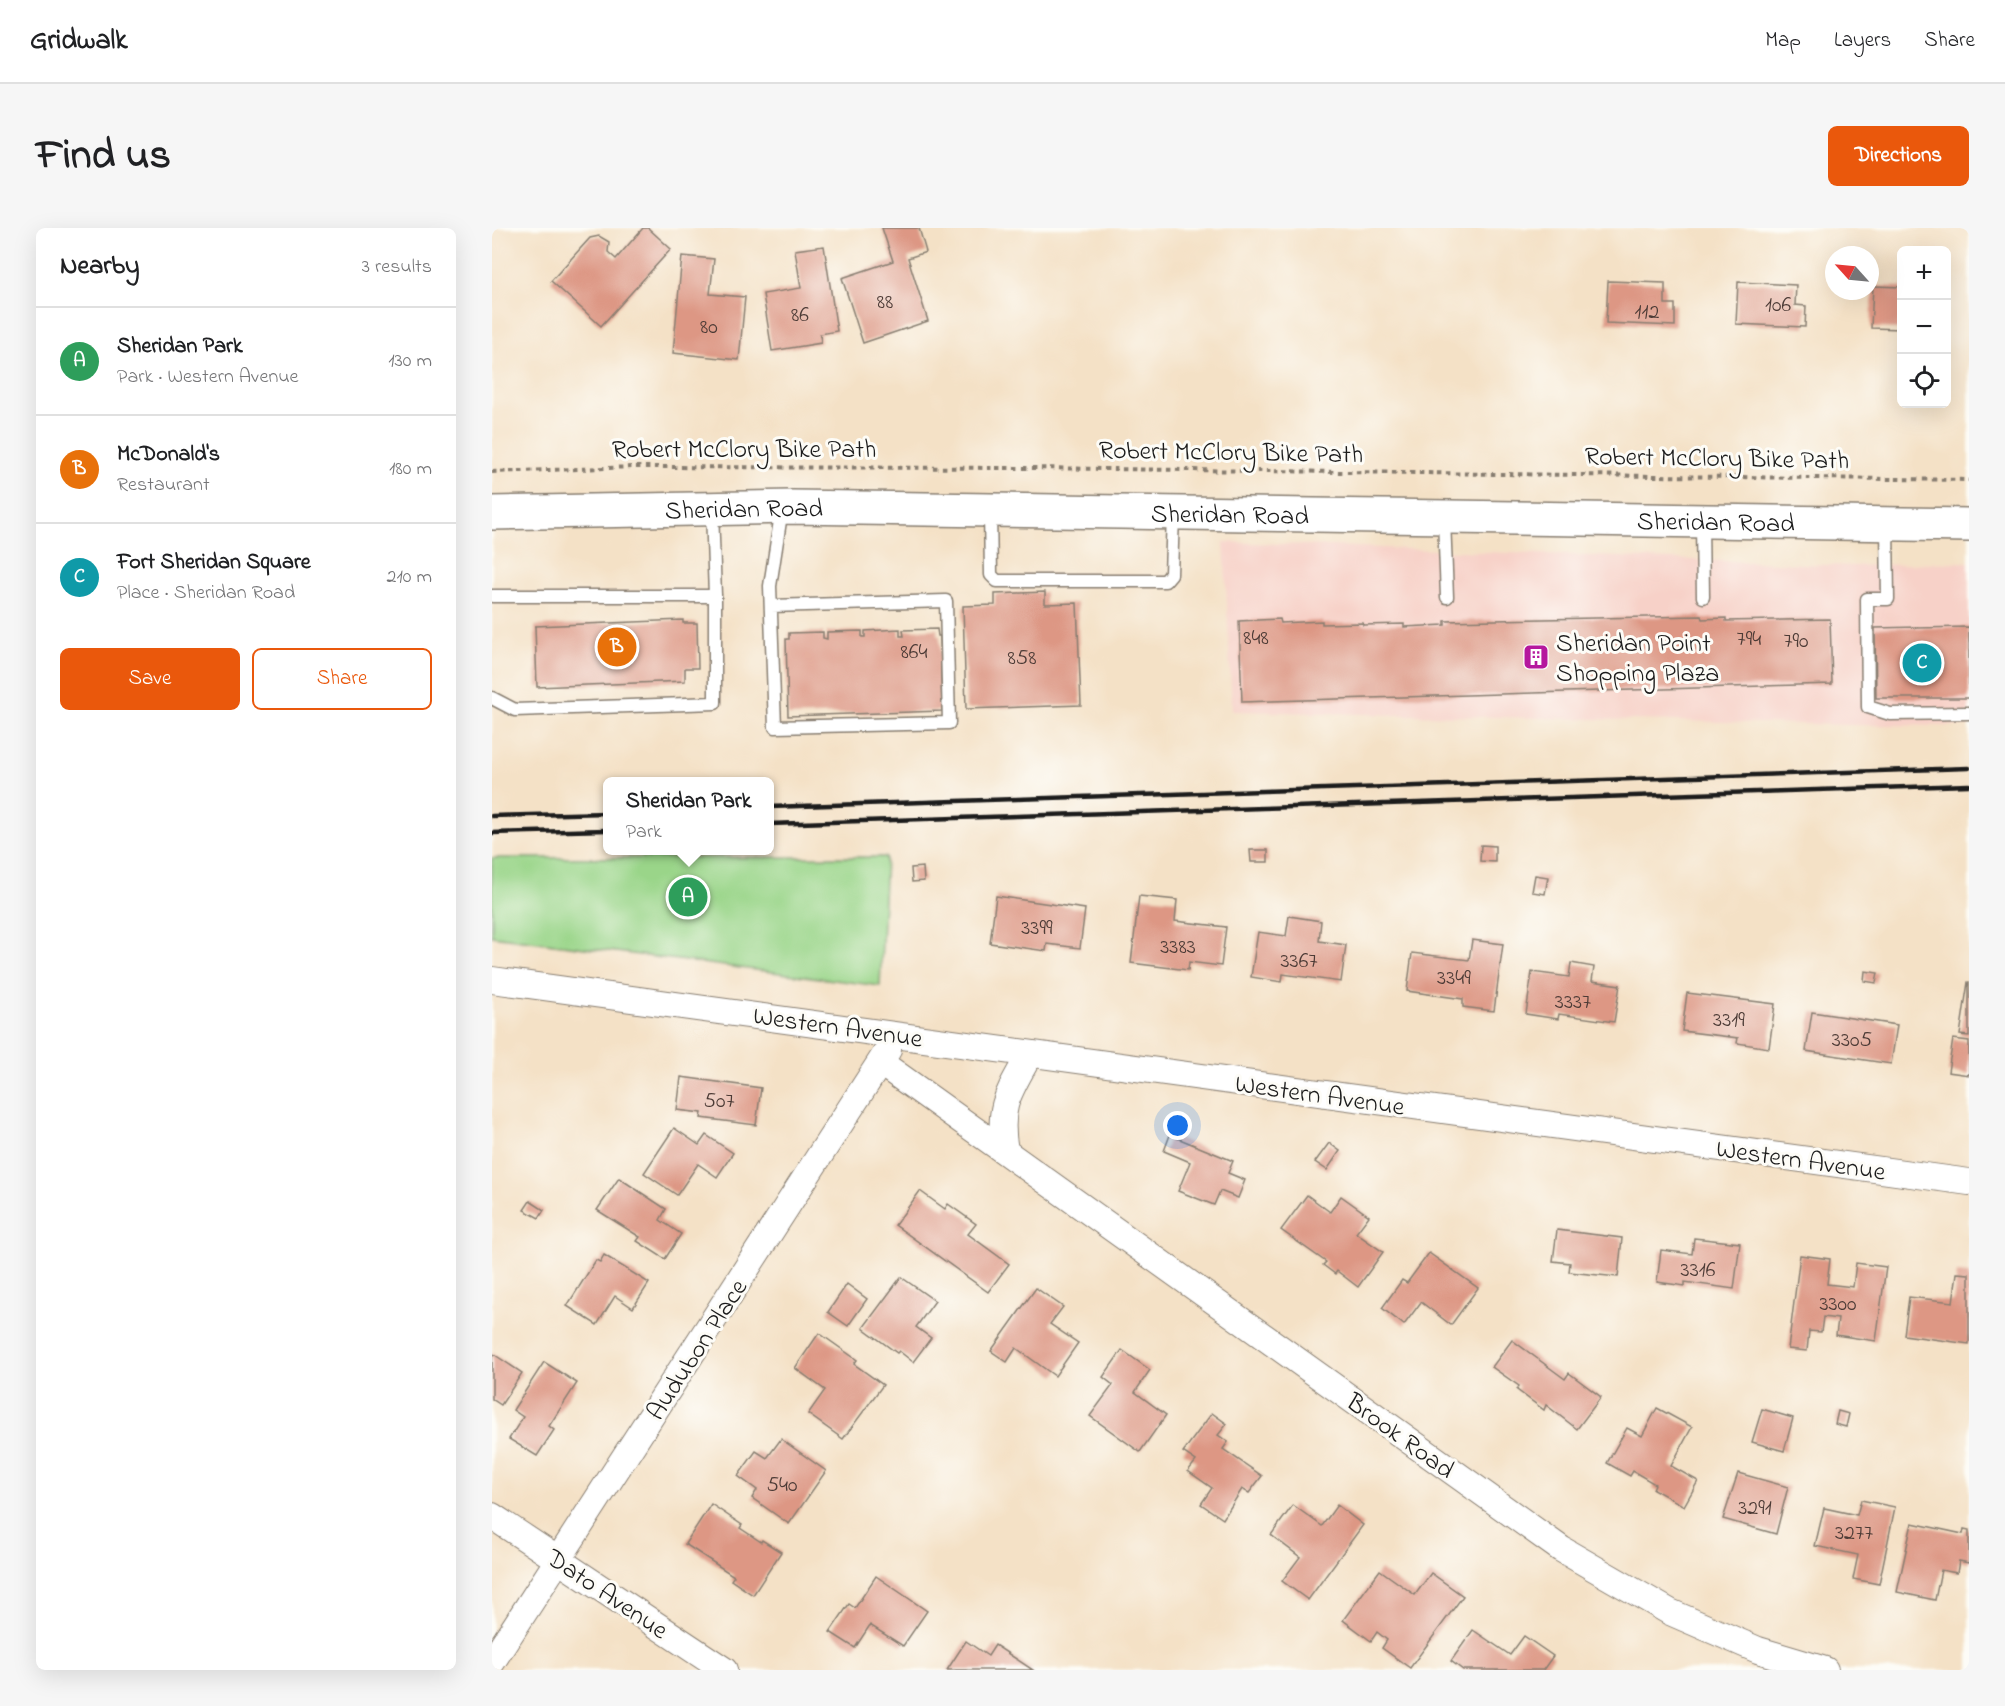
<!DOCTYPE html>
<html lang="en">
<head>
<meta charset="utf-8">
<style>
	body { margin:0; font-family:"Indie Flower",sans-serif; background:#f6f6f6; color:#202124 }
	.controls { position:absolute; right:18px; top:18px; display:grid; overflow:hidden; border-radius:9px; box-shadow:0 6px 24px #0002 }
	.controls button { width:54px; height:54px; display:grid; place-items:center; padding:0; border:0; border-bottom:2px solid #e0e0e0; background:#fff; color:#202124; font:30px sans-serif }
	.compass { position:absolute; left:1333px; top:18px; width:54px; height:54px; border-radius:50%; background:#fff; box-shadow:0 6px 24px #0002; rotate:297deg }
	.you { position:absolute; left:686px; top:898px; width:21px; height:21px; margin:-15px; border:4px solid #fff; border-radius:50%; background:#1a73e8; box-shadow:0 0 0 9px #1a73e833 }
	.badge { display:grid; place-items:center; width:39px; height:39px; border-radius:50%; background:#ea580c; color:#fff; font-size:20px; font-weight:700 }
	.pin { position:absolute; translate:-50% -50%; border:3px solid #fff; box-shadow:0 2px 6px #0006 }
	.popup { position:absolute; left:111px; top:549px; width:171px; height:78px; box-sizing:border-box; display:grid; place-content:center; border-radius:9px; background:#fff; filter:drop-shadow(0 2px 4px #0005); font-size:20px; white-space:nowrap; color:#757577 }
	.popup b { font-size:22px; color:#202124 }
	.popup::after { content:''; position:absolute; left:50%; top:100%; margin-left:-12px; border:12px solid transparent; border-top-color:#fff }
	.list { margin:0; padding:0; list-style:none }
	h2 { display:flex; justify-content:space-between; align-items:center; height:78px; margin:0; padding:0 24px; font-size:26px }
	h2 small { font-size:20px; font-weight:400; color:#757577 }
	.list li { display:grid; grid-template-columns:39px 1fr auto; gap:18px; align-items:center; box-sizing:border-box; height:108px; padding:0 24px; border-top:2px solid #e0e0e0 }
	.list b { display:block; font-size:22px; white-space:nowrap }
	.list p { margin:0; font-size:20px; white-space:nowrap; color:#757577 }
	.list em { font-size:20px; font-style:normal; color:#757577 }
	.actions { display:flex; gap:12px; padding:18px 24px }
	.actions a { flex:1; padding:14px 0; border:2px solid #ea580c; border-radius:9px; text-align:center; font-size:21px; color:#ea580c }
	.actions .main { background:#ea580c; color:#fff }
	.icon { flex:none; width:33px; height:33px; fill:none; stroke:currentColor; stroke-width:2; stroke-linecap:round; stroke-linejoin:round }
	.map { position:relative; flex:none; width:1477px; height:1442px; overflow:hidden; border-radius:9px }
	header { display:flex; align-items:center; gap:36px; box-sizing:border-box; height:84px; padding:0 30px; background:#fff; border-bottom:2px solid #e0e0e0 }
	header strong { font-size:28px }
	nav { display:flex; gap:33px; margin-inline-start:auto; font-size:21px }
	.intro { display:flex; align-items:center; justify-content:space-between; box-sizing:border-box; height:144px; padding:0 36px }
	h1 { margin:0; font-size:42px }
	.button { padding:15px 27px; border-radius:9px; background:#ea580c; color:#fff; font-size:21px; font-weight:700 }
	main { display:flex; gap:36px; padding:0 36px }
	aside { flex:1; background:#fff; border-radius:9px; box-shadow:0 6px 24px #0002 }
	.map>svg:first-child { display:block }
	.built { fill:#f7d1c8 }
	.green { fill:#9ad589; stroke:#5b7852; stroke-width:1.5 }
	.building { fill:#dd9784 }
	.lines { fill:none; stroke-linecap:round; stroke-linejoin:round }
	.lane-casing { stroke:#887e71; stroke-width:15 }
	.street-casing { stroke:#887e71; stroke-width:28 }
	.secondary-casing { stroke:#887e71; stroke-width:36 }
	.path { stroke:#887e71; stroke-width:4; stroke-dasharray:4.5 4.5; stroke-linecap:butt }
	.lane { stroke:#fff; stroke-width:12 }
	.street { stroke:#fff; stroke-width:26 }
	.secondary { stroke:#fff; stroke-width:33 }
	.rail { stroke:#1c1c1c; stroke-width:4.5 }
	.labels { text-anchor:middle; stroke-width:6; stroke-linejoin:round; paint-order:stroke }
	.number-label { font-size:22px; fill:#4c3b36 }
	.street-label { font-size:26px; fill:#1c1c1c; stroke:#fdfcf7 }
	.poi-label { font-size:26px; fill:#1c1c1c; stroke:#fdfcf7; text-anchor:start }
</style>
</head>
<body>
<header>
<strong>Gridwalk</strong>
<nav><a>Map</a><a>Layers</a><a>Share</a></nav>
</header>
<div class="intro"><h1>Find us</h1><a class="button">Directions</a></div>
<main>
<aside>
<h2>Nearby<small>3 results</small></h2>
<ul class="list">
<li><span class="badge" style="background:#2e9e5b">A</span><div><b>Sheridan Park</b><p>Park · Western Avenue</p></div><em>130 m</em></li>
<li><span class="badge" style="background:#e8710a">B</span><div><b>McDonald's</b><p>Restaurant</p></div><em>180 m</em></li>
<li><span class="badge" style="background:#0f9aa8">C</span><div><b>Fort Sheridan Square</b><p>Place · Sheridan Road</p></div><em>210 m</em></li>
</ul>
<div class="actions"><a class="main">Save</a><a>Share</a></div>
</aside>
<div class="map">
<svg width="1477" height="1442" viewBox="0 0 1477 1442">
	<rect width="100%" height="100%" fill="#fdfcf7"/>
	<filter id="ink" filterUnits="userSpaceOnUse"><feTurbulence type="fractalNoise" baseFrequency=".0167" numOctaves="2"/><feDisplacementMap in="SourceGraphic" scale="12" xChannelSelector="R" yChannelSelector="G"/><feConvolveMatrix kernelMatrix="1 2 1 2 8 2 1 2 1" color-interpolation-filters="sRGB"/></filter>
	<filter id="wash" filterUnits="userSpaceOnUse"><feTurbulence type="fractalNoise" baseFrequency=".008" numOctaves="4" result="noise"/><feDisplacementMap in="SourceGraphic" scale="24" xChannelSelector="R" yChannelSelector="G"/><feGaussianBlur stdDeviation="1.35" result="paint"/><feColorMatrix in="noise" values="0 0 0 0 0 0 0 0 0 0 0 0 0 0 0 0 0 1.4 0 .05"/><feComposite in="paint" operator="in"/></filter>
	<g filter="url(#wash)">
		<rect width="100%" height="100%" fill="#f4e1c6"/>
		<polygon class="built" points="732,314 1361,338 1477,334 1477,498 1356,497 740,483"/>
		<polygon class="green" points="394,629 388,758 0,708 0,630"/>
		<g id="blocks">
			<g class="building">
				<polygon points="151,0 156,0 179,21 109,98 59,53 98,10 107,8 117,14 116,24 124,31"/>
				<polygon points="390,0 427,0 434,24 416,30 436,93 371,115 350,50 401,33"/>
				<polygon points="332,18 345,103 328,106 329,115 280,123 271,66 309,60 303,22"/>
				<polygon points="190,28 222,31 218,66 253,69 247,132 181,125"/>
				<polygon points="1116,53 1173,55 1173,76 1183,76 1183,98 1114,95"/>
				<polygon points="1246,54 1304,57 1303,77 1314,78 1313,99 1244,96"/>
				<polygon points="1381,58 1410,59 1410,101 1379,100"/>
				<polygon points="553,364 553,376 585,375 589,477 474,481 471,378 503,377 503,366"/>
				<polygon points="1209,388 1210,391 1234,390 1234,393 1338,391 1340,456 750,474 747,393 788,391 789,395 830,393 830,396 871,395 871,397 912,396 912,399 953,397 953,393"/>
				<polygon points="191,392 191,395 205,395 206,440 193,440 193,453 45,459 43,398"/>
				<polygon points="1425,399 1424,400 1477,399 1477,470 1384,470 1383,400"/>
				<polygon points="408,401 408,408 412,408 411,402 445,401 446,408 448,408 450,483 296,488 294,411 297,411 297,405 331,404 331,410 335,411 335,404 370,403 370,409 373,409 373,403"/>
				<polygon points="989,617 1003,618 1003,634 988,633"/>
				<polygon points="758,622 776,622 776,634 759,634"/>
				<polygon points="431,639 432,653 420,654 419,640"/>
				<polygon points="1043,647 1056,649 1053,666 1040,664"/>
				<polygon points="504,668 593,681 588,720 555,716 554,723 498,715"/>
				<polygon points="647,668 685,672 683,693 734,699 729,738 697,734 696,742 639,735"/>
				<polygon points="797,688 829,693 827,713 854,717 849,754 791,746 790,754 759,749 766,704 794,708"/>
				<polygon points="980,712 1011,716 1002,783 971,779 971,771 915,763 920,725 977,732"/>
				<polygon points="1079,735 1102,739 1100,753 1128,757 1122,794 1067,786 1066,791 1034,786 1040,744 1077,749"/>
				<polygon points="1373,743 1386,745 1384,755 1372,753"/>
				<polygon points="1476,754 1477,754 1477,808 1468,807"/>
				<polygon points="1195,765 1283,776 1277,820 1245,815 1246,810 1190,803"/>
				<polygon points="1320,784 1405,797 1399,836 1314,823"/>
				<polygon points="1461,811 1477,813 1477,847 1456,844"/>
				<polygon points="189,849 269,860 264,897 209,890 210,885 185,882"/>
				<polygon points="182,900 207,917 214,907 241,925 225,949 206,936 185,967 152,945"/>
				<polygon points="678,907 741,933 736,945 753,952 746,970 728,963 722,977 686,963 698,934 672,923"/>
				<polygon points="837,915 848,923 835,942 823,934"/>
				<polygon points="127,950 174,981 168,992 189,1006 173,1031 145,1013 148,1009 105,982"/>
				<polygon points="428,963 453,981 456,976 484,996 476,1006 517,1036 496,1064 403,997"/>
				<polygon points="815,967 838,984 849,968 877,988 864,1005 891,1024 866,1059 845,1043 843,1046 831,1037 834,1034 789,1002"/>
				<polygon points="38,973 52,982 47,990 32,982"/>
				<polygon points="1065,1002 1130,1010 1126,1049 1077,1044 1078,1035 1061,1033"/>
				<polygon points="1202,1010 1248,1015 1242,1061 1193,1054 1193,1058 1165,1054 1169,1022 1200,1026"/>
				<polygon points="937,1025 986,1060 959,1097 929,1074 912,1097 890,1080 910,1052 915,1055"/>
				<polygon points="112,1027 157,1055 141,1080 123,1068 105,1097 75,1078 104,1032 108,1034"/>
				<polygon points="1308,1027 1338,1031 1335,1056 1361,1059 1364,1035 1394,1039 1384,1113 1344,1107 1346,1091 1331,1089 1329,1104 1317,1103 1315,1123 1296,1121"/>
				<polygon points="1465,1045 1477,1046 1477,1116 1412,1107 1417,1069 1461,1074"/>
				<polygon points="409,1049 443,1073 424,1099 439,1110 421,1134 407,1123 405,1125 371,1100"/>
				<polygon points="355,1056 375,1071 356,1098 336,1084"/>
				<polygon points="544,1060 571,1079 558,1096 586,1115 563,1148 524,1120 515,1134 499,1123"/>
				<polygon points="327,1105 365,1132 362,1136 391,1157 351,1211 316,1186 333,1162 303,1140"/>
				<polygon points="1020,1112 1073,1151 1077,1145 1109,1169 1085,1201 1054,1177 1052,1182 1025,1162 1027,1158 1000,1139"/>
				<polygon points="630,1122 658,1142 643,1164 674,1187 648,1224 598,1188 621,1157 611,1149"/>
				<polygon points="0,1125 30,1145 9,1177 0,1171"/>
				<polygon points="52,1134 85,1155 57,1198 62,1202 45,1228 17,1211 31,1189 21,1182"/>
				<polygon points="1165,1180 1200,1199 1179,1238 1206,1253 1192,1278 1161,1261 1163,1256 1141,1243 1138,1248 1115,1235 1135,1200 1150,1208"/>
				<polygon points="1270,1181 1301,1190 1292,1223 1260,1214"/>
				<polygon points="1346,1183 1357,1186 1354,1199 1343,1196"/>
				<polygon points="720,1185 735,1196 726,1207 736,1214 731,1221 770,1248 757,1265 750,1261 731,1291 709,1276 720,1260 696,1243 704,1233 691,1224"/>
				<polygon points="289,1211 334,1243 297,1296 260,1270 265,1262 246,1248 264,1223 275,1230"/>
				<polygon points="1246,1245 1296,1259 1284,1306 1231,1291"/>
				<polygon points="1369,1272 1403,1279 1387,1356 1361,1351 1366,1327 1323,1318 1332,1280 1365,1287"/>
				<polygon points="219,1276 250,1297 248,1300 269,1314 270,1312 289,1324 261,1367 239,1352 242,1348 193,1316"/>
				<polygon points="801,1277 830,1298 845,1277 871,1297 816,1372 790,1353 808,1329 779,1307"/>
				<polygon points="1420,1295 1471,1306 1472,1301 1477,1302 1477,1335 1467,1333 1465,1345 1449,1342 1443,1372 1405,1364"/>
				<polygon points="888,1342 923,1367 939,1345 971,1368 918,1440 890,1420 895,1412 885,1404 879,1413 851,1392"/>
				<polygon points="384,1348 435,1383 411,1418 378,1397 363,1420 338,1404 357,1376 363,1380"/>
				<polygon points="981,1402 1018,1427 1032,1408 1061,1428 1051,1442 971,1442 959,1433"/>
				<polygon points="474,1413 496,1428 503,1417 541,1442 455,1442"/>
			</g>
		</g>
	</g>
	<g filter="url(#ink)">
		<use href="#blocks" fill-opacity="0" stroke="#887e71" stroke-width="1.5"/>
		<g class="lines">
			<g class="lane-casing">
				<g id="lane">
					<polyline points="498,283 499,347 505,353 673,353 679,346 681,286"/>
					<polyline points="952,291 955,369"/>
					<polyline points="1210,295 1211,369"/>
					<polyline points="1395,297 1396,371 1375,371 1376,479 1398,486 1477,485"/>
					<polyline points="0,368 223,368"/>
					<polyline points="279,378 454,373 457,495 283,499 278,358 290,280"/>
					<polyline points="0,470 23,482 223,475 223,368 220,282"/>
				</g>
			</g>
			<g class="street-casing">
				<g id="street">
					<polyline points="0,752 1477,954"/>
					<polyline points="389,835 1069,1321 1178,1384 1266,1422 1333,1442"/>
					<path d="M513 923C505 878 517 864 538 826"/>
					<polyline points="0,1288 232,1442"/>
					<polyline points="0,1434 396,822"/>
				</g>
			</g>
			<g class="secondary-casing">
				<g id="secondary">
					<path id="s1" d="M0 285 300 279 1477 297"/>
				</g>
			</g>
			<polyline class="path" points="0,244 142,239 538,240 1477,252"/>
			<use href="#lane" class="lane"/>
			<use href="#street" class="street"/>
			<use href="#secondary" class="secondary"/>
			<g class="rail">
				<polyline points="277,579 1477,540"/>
				<polyline points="0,588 115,585"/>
				<polyline points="277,596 1477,557"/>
				<polyline points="0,605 115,602"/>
			</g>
		</g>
	</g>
	<defs>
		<g id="building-square" transform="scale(1.35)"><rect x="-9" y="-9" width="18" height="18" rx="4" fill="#b5179e" stroke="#fdfcf7"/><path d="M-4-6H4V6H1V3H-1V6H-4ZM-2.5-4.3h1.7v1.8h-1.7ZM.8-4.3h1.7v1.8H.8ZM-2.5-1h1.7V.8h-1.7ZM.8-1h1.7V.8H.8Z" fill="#fff"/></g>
	</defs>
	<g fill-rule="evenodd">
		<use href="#building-square" x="1044" y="429"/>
	</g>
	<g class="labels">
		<g class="number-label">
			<text x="393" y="80">88</text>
			<text x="1286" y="83">106</text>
			<text x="1155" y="90">112</text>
			<text x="308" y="93">86</text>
			<text x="217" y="105">80</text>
			<text x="764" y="416">848</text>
			<text x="1257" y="417">794</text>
			<text x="1304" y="419">790</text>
			<text x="422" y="430">864</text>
			<text x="530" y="436">858</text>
			<text x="545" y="706">3399</text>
			<text x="686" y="725">3383</text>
			<text x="807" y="739">3367</text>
			<text x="962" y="756">3349</text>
			<text x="1081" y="780">3337</text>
			<text x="1237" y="798">3319</text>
			<text x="1360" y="818">3305</text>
			<text x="227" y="879">507</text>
			<text x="1206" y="1048">3316</text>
			<text x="1346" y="1082">3300</text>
			<text x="290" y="1263">540</text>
			<text x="1263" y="1286">3291</text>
			<text x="1362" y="1311">3277</text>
		</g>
		<g class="street-label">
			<text x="252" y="229">Robert McClory Bike Path</text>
			<text transform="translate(739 223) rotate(1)" y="9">Robert McClory Bike Path</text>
			<text transform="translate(1225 229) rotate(1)" y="9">Robert McClory Bike Path</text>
			<text dy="9" stroke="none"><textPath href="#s1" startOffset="252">Sheridan Road</textPath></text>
			<text dy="9" stroke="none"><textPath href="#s1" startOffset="738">Sheridan Road</textPath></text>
			<text dy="9" stroke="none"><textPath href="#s1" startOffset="1224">Sheridan Road</textPath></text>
			<text transform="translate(346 798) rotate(8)" y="9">Western Avenue</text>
			<text transform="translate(828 866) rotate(8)" y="9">Western Avenue</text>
			<text transform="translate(1309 931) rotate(8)" y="9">Western Avenue</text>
			<text transform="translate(204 1121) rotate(-57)" y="9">Audubon Place</text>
			<text transform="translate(909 1207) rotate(36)" y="9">Brook Road</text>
			<text transform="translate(116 1365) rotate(34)" y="9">Dato Avenue</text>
		</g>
		<g class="poi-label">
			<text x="1064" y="423">Sheridan Point<tspan x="1064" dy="30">Shopping Plaza</tspan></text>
		</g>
	</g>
</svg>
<div class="controls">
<button>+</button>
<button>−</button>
<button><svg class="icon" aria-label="locate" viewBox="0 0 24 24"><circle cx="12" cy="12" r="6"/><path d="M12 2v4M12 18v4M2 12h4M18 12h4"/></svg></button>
</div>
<svg class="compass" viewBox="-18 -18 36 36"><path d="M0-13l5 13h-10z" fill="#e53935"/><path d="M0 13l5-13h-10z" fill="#757577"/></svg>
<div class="you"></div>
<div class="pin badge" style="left:196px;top:669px;background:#2e9e5b">A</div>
<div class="popup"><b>Sheridan Park</b>Park</div>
<div class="pin badge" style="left:125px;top:419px;background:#e8710a">B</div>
<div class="pin badge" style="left:1430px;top:435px;background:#0f9aa8">C</div>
</div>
</main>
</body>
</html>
